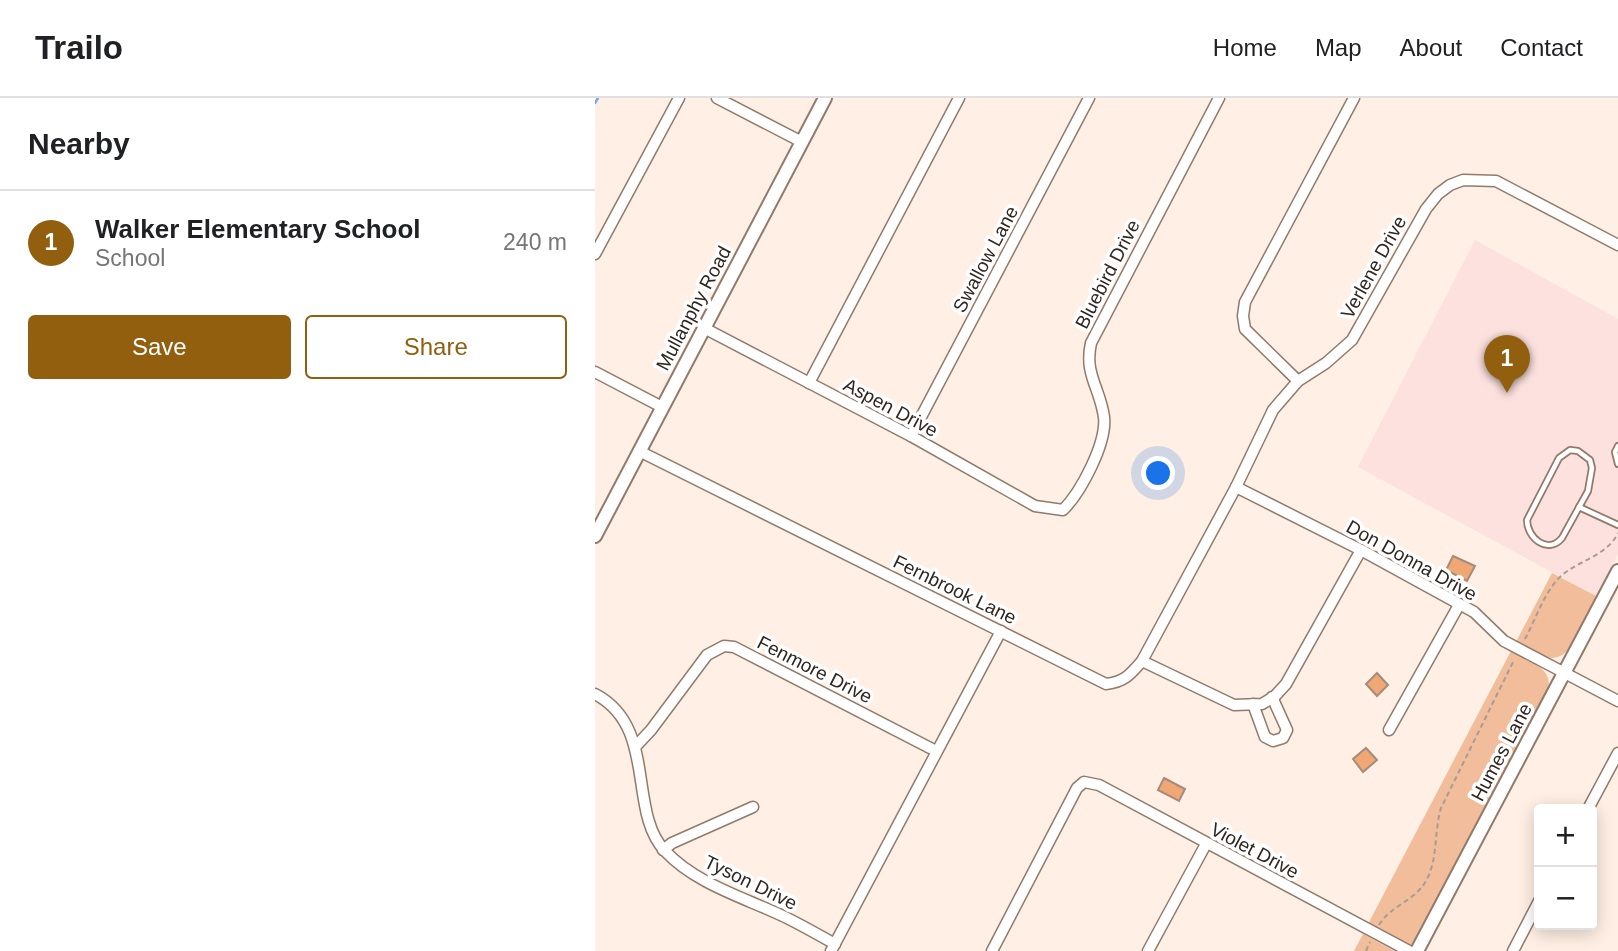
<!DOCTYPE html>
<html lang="en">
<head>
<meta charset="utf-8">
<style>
	body { margin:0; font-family:Helvetica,sans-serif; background:#f2f2f2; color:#202124 }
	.controls { position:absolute; right:21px; bottom:21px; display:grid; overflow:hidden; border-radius:7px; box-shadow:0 4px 18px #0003 }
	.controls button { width:63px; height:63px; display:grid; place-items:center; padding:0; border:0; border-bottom:2px solid #e0e0e0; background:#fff; color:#202124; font:35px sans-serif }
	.you { position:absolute; left:564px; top:376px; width:24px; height:24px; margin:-18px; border:5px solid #fff; border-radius:50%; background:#1a73e8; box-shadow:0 0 0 10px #1a73e833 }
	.badge { display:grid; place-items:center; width:46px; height:46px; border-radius:50%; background:#915f0e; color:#fff; font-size:23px; font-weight:700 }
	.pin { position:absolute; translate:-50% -58px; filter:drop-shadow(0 2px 4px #0008) }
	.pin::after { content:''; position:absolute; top:37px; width:24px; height:21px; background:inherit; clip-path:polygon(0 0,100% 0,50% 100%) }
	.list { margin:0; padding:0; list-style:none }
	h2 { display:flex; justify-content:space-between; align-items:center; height:91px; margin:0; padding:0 28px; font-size:30px }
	h2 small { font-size:23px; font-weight:400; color:#757577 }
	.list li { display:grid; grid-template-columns:46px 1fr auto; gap:21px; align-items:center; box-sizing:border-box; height:105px; padding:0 28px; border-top:2px solid #e0e0e0 }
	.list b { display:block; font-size:26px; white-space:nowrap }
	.list p { margin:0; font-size:23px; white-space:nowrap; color:#757577 }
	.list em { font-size:23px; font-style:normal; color:#757577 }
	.actions { display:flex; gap:14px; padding:21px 28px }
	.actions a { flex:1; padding:16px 0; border:2px solid #915f0e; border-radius:7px; text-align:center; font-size:24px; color:#915f0e }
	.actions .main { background:#915f0e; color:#fff }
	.map { position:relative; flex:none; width:1023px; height:853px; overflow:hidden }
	header { display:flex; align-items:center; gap:42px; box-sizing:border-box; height:98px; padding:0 35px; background:#fff; border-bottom:2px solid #e0e0e0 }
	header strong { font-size:33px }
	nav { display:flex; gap:38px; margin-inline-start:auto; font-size:24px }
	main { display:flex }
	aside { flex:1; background:#fff }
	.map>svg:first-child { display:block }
	.education { fill:#fce1de }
	.green { fill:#f1bd9b }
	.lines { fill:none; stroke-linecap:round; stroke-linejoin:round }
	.stream { stroke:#72adec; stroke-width:2.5 }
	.building { fill:#f1a773; stroke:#a48c7c; stroke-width:2 }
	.service-casing { stroke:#917a6a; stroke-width:8 }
	.minor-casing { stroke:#917a6a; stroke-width:13 }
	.tertiary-casing { stroke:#917a6a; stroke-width:16 }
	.path { stroke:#a99c93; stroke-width:2; stroke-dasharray:5 3.5; stroke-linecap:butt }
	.service { stroke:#fff; stroke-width:4.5 }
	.minor { stroke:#fff; stroke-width:10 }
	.tertiary { stroke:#fff; stroke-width:12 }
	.labels { text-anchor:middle; stroke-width:7; stroke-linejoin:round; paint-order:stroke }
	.street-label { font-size:19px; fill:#2f261f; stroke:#fff }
</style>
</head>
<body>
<header>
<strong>Trailo</strong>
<nav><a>Home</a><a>Map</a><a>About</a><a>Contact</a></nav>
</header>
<main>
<aside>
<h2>Nearby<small></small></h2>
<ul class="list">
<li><span class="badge">1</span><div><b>Walker Elementary School</b><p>School</p></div><em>240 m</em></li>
</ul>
<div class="actions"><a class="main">Save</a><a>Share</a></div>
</aside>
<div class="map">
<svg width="1023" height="853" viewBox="0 0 1023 853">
	<rect width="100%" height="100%" fill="#ffefe4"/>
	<polygon class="education" points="880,142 1023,221 1023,456 1001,498 763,369"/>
	<g class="green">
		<path d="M957 475 1001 498 972 553C956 569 938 553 921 544Z"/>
		<path d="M916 553C932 562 959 570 953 592L824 840 819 846 811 847 772 828Z"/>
		<polygon points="768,836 799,853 759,853"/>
	</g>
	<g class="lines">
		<polyline class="stream" points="0,5 3,0"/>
	</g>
	<g class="building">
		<polygon points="858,458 880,468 872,483 851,472"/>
		<polygon points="782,575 793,587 782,598 771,586"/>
		<polygon points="771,650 782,662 768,674 758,661"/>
		<polygon points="569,680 590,691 584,703 563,692"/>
	</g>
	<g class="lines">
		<g class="service-casing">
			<g id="service">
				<polyline points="1023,348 1020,354 1023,366"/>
				<path d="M975 352 983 353 995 362 997 370 993 393 967 440C953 457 932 440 932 422L964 360Z"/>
				<polyline points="984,409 1023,427"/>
			</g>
		</g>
		<g class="minor-casing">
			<g id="minor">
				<polyline points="122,0 207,44"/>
				<polyline points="0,156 84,0"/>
				<path d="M109 230 316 338 440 408 468 412C486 394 512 345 509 319 505 290 489 276 496 245L624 0"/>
				<polyline points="0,274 67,309"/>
				<polyline points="703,283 650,231 648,218 650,204 759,0"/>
				<polyline points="214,285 364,0"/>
				<polyline points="316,338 494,0"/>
				<path d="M44 353 511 586C529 584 535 577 547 563L641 389 678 312 703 283 731 265 757 242 831 111 843 96 855 87 868 82 901 83 1023 147"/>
				<polyline points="641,389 766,452 879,514 909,543 1023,603"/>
				<polyline points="547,563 639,607 667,606 680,598 691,586 766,452"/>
				<path d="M0 596C63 629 32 713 70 753 102 787 151 800 192 820 208 828 224 837 240 846"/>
				<polyline points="658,606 670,639 678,643 688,640 692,632 677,599"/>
				<polyline points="794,632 864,507"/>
				<polyline points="40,649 56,632 112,557 129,548 139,549 341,653"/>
				<polyline points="993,711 1023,655"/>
				<polyline points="68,752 77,745 158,709"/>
				<polyline points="236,853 406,533"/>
				<polyline points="397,853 482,690 489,684 504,687 814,853"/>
				<polyline points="553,853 611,746"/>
				<polyline points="918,853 944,803"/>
			</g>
		</g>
		<g class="tertiary-casing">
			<g id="tertiary">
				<polyline points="0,438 230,0"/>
				<polyline points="822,853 1023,473"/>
			</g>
		</g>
		<g class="path">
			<path d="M930 541C941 521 949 494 966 478 984 462 1012 458 1023 435"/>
			<path d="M784 827C796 807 821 803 832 781 843 760 839 733 846 710L919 562"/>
			<polyline points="771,853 775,844"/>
		</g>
		<use href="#service" class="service"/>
		<use href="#minor" class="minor"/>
		<use href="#tertiary" class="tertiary"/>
	</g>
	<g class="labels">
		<g class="street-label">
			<text transform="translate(390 161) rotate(-62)" y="7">Swallow Lane</text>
			<text transform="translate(778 169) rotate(-61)" y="7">Verlene Drive</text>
			<text transform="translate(512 176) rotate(-63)" y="7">Bluebird Drive</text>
			<text transform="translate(98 210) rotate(-62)" y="7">Mullanphy Road</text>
			<text transform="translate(296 309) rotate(28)" y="7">Aspen Drive</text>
			<text transform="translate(817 462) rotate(29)" y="7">Don Donna Drive</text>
			<text transform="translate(360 491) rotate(26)" y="7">Fernbrook Lane</text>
			<text transform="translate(220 571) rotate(27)" y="7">Fenmore Drive</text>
			<text transform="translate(906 654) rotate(-62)" y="7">Humes Lane</text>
			<text transform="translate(660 752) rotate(28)" y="7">Violet Drive</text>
			<text transform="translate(156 784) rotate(26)" y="7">Tyson Drive</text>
		</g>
	</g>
</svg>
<div class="controls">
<button>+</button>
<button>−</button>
</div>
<div class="you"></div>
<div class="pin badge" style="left:912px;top:295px">1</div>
</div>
</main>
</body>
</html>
